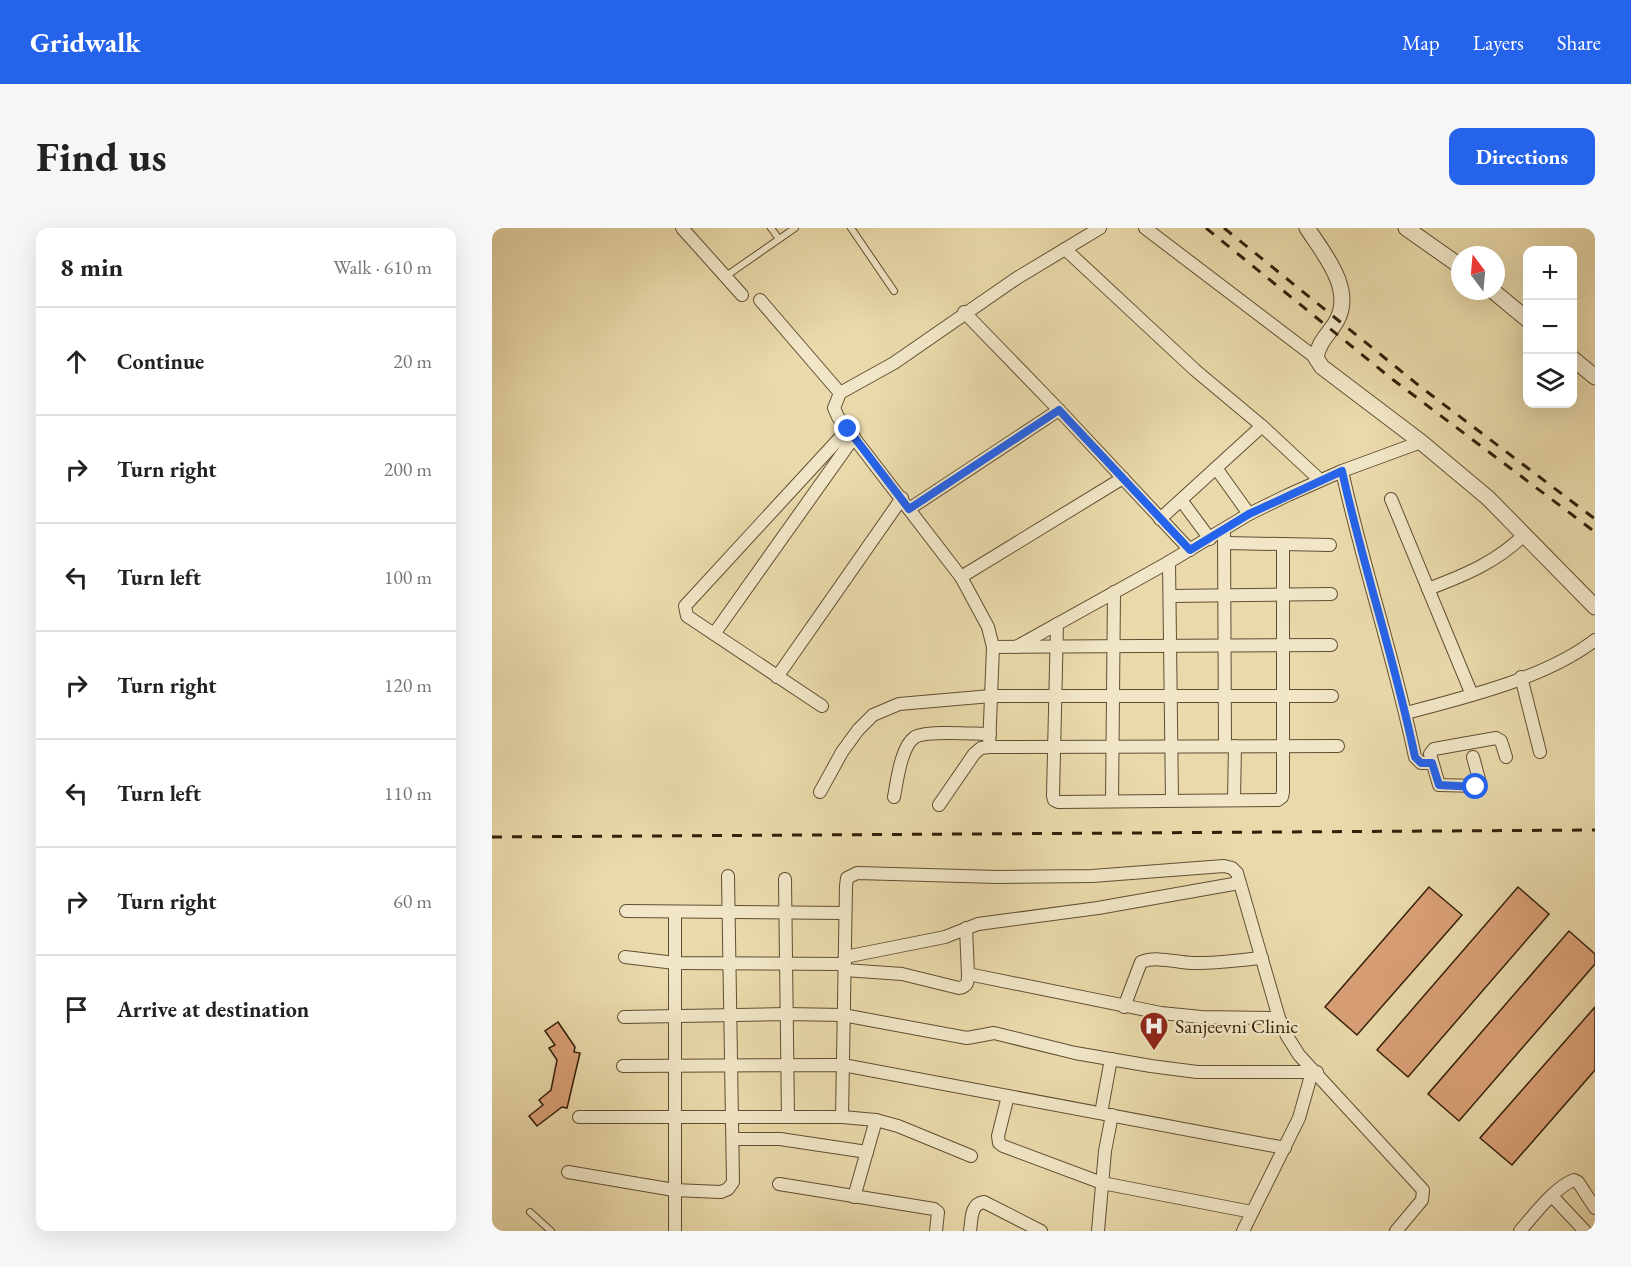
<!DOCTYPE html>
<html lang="en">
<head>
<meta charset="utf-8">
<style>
	body { margin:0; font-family:"EB Garamond",serif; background:#f6f6f6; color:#222 }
	.controls { position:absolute; right:18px; top:18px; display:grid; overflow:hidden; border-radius:12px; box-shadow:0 6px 24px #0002 }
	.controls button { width:54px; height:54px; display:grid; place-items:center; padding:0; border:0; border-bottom:2px solid #e0e0e0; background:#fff; color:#222; font:30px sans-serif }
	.compass { position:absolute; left:959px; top:18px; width:54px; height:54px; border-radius:50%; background:#fff; box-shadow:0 6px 24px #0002; rotate:344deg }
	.stop { position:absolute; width:18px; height:18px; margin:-14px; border:4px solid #2563eb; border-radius:50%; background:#fff }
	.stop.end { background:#2563eb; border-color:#fff; box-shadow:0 2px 6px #0008 }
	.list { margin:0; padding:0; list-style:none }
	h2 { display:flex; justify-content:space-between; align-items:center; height:78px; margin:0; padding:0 24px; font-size:26px }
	h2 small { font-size:20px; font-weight:400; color:#767676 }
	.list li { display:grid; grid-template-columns:39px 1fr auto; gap:18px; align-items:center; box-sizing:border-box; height:108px; padding:0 24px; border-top:2px solid #e0e0e0 }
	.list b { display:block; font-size:22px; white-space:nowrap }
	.list em { font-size:20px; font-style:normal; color:#767676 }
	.icon { flex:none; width:33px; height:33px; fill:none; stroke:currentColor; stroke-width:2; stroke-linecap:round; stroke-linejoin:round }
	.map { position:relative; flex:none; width:1103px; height:1003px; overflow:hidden; border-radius:12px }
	header { display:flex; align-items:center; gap:36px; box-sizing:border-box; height:84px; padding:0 30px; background:#2563eb; color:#fff }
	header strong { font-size:28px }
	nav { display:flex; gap:33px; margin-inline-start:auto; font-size:21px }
	.intro { display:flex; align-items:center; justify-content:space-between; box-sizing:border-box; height:144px; padding:0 36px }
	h1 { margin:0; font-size:42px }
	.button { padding:15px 27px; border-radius:12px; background:#2563eb; color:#fff; font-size:21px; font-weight:700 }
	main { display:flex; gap:36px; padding:0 36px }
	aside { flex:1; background:#fff; border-radius:12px; box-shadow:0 6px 24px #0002 }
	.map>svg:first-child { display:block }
	.building { fill:#dba077; stroke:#321f09; stroke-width:1.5 }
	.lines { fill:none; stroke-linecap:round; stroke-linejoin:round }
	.service-casing { stroke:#604e32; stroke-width:8 }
	.minor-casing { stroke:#604e32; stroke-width:14 }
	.tertiary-casing { stroke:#604e32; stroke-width:17 }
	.service { stroke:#f1e7c8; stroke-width:6 }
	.minor { stroke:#f1e7c8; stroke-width:12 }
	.tertiary { stroke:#f1e7c8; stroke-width:15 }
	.rail { stroke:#321f09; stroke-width:3; stroke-dasharray:10 10; stroke-linecap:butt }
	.route { stroke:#2563eb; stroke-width:8 }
	.labels { text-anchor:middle; stroke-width:5; stroke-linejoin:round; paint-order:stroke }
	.poi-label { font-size:20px; fill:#321f09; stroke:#f1e7c8; text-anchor:start }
</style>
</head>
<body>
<header>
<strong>Gridwalk</strong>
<nav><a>Map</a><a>Layers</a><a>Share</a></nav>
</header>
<div class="intro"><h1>Find us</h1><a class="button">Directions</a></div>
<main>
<aside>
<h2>8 min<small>Walk · 610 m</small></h2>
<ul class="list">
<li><svg class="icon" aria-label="ahead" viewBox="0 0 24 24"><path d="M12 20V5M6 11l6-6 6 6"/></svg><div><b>Continue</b></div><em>20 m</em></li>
<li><svg class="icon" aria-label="right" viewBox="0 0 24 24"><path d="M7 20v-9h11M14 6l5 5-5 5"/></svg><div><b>Turn right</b></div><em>200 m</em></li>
<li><svg class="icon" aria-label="left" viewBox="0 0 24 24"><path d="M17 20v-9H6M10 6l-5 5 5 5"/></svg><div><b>Turn left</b></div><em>100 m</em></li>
<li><svg class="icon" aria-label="right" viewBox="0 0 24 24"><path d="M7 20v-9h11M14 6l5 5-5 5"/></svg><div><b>Turn right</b></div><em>120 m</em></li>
<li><svg class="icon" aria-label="left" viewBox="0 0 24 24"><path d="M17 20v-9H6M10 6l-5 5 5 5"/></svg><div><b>Turn left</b></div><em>110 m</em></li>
<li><svg class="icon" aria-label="right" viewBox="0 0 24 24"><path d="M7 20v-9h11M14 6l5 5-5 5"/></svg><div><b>Turn right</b></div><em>60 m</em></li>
<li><svg class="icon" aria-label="arrive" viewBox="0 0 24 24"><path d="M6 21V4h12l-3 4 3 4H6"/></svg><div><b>Arrive at destination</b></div></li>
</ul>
</aside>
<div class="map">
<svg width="1103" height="1003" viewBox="0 0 1103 1003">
	<rect width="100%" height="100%" fill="#eadaab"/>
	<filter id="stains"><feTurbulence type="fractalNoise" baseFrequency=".00333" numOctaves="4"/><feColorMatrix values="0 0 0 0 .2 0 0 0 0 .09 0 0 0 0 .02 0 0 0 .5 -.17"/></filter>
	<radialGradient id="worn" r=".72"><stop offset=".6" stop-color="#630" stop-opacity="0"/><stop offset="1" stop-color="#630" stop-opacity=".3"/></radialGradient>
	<g class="building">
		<polygon points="937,659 970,687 865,807 833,779"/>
		<polygon points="1026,659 1057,686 916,849 885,822"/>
		<polygon points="1077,703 1103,726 1103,736 967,893 936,866"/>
		<polygon points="1103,779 1103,842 1020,937 988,910"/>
		<polygon points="66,794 83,819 82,824 88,825 75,880 70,879 45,898 37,888 51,877 47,872 59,862 65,832 57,820 63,817 53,803"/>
	</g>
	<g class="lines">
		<g class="service-casing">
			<g id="service">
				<polyline points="279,0 287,11"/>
				<polyline points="359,0 402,63"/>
				<polyline points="234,48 303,0"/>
				<polyline points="38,984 59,1003"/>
			</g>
		</g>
		<g class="minor-casing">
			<g id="minor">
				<polyline points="190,0 250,67"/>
				<polyline points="608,0 525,50 402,135 348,165 342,180 346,189 469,349 496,399 501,419 497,519 846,518"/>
				<polyline points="653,0 824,130"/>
				<polyline points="573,21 703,142 770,198 828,252"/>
				<polyline points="268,72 348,165"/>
				<polyline points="472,84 567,182 698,322"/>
				<polyline points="724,240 757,286"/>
				<path d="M850 243C871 339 903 432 923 529L929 535H940"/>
				<polyline points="899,271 980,467"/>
				<polyline points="689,272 718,311"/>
				<polyline points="417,281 567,182"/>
				<polyline points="668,291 770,198"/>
				<polyline points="732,302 733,518"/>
				<polyline points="732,315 838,317"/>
				<polyline points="677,334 680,572"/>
				<polyline points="469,349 631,250"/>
				<path d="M936 361C973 347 1005 334 1033 306"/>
				<polyline points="678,368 839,366"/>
				<polyline points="565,396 561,568 562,572 566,574 786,572 790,569 791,564 791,316"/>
				<polyline points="222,406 362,209"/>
				<polyline points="501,419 839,417"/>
				<polyline points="524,419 677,334 757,286 796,267 850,243 929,214"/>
				<polyline points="285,449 410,270"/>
				<polyline points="1029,449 1048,524"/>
				<polyline points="330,478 195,388 193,378 356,201"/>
				<path d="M914 485C974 469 1054 450 1103 412"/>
				<polyline points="981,529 988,555 986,558 947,557 938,526 942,521 1004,510 1009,513 1014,529"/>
				<polyline points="328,564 350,524 366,502 381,487 407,476 499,468 840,468"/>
				<path d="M402 569C405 553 409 518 423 509 435 502 482 506 498 506"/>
				<polyline points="742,571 743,518"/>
				<polyline points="620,573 622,364"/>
				<polyline points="447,577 482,526 489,520 497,519"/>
				<polyline points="293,651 296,889"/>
				<polyline points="134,683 353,685"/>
				<polyline points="474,700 476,746"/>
				<polyline points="133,729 183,735 353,736"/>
				<polyline points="353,729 453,709 486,696 606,680 747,655"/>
				<path d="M353 742 410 746 467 760C476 758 476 754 476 746L669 785 709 789 787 790"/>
				<path d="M632 779 649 734C665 728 683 734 700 735 723 736 746 732 770 730"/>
				<polyline points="132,789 294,786 351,787 475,810 502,805 583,825 659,838 705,844 825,844"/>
				<polyline points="131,838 351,837 793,920"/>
				<polyline points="516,868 506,908 507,915 511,918 610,955 760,984"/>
				<polyline points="609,885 619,831"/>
				<polyline points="87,889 350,889 384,892 406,898 479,928"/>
				<polyline points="350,889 354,658 355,650 365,645 505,649 600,648 732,638 740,640 745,645 787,790 795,808 807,827 931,962 930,972 904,1003"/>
				<polyline points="241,911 288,911 375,924"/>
				<polyline points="76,944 182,962 229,964 236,961 241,954 236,648"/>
				<polyline points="287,956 442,981 446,984 444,1003"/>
				<polyline points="1060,968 1093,1003"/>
				<polyline points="362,969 384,892"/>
				<polyline points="183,1003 183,684"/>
				<path d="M478 1003C480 991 478 976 492 974L549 1003"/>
				<polyline points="606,1003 613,923 620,887"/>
				<polyline points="751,1003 807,890 820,844"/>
				<path d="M1028 1003C1042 987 1063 959 1082 952L1086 954 1103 980"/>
			</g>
		</g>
		<g class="tertiary-casing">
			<g id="tertiary">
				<path d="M815 0C832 26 863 62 844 94 836 107 826 115 824 130L830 139 929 214 996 270 1103 379"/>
				<polyline points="914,0 968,38"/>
				<polyline points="1001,63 1036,92"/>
				<polyline points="1080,130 1103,149"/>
			</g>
		</g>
		<use href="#service" class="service"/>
		<use href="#minor" class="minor"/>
		<use href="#tertiary" class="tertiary"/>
		<g class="rail">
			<polyline points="714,0 900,151 1103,304"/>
			<polyline points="732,0 930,160 1103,291"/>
			<polyline points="0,609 1103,602"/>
		</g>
	</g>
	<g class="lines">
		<path class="route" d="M356 201 417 281 567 182 698 322 757 286 850 243C871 339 903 432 923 529L929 535H940L947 557 984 559"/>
	</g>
	<defs>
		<g id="hospital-pin" transform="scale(1.5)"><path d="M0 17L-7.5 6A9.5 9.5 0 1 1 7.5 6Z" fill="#8f2418" stroke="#f1e7c8"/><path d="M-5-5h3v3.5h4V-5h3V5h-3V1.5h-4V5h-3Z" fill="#fff"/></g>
	</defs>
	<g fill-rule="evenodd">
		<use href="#hospital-pin" x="662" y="798"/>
	</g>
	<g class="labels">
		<g class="poi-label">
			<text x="683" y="805">Sanjeevni Clinic</text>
		</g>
	</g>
	<rect width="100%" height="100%" filter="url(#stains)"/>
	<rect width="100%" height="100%" fill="url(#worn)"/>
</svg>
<div class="controls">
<button>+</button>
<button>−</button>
<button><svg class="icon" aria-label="layers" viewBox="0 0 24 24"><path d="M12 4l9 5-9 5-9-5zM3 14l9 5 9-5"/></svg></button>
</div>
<svg class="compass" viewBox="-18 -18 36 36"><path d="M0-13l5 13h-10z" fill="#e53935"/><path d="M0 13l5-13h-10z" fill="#767676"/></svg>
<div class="stop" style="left:984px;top:559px"></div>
<div class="stop end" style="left:356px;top:201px"></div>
</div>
</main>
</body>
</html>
